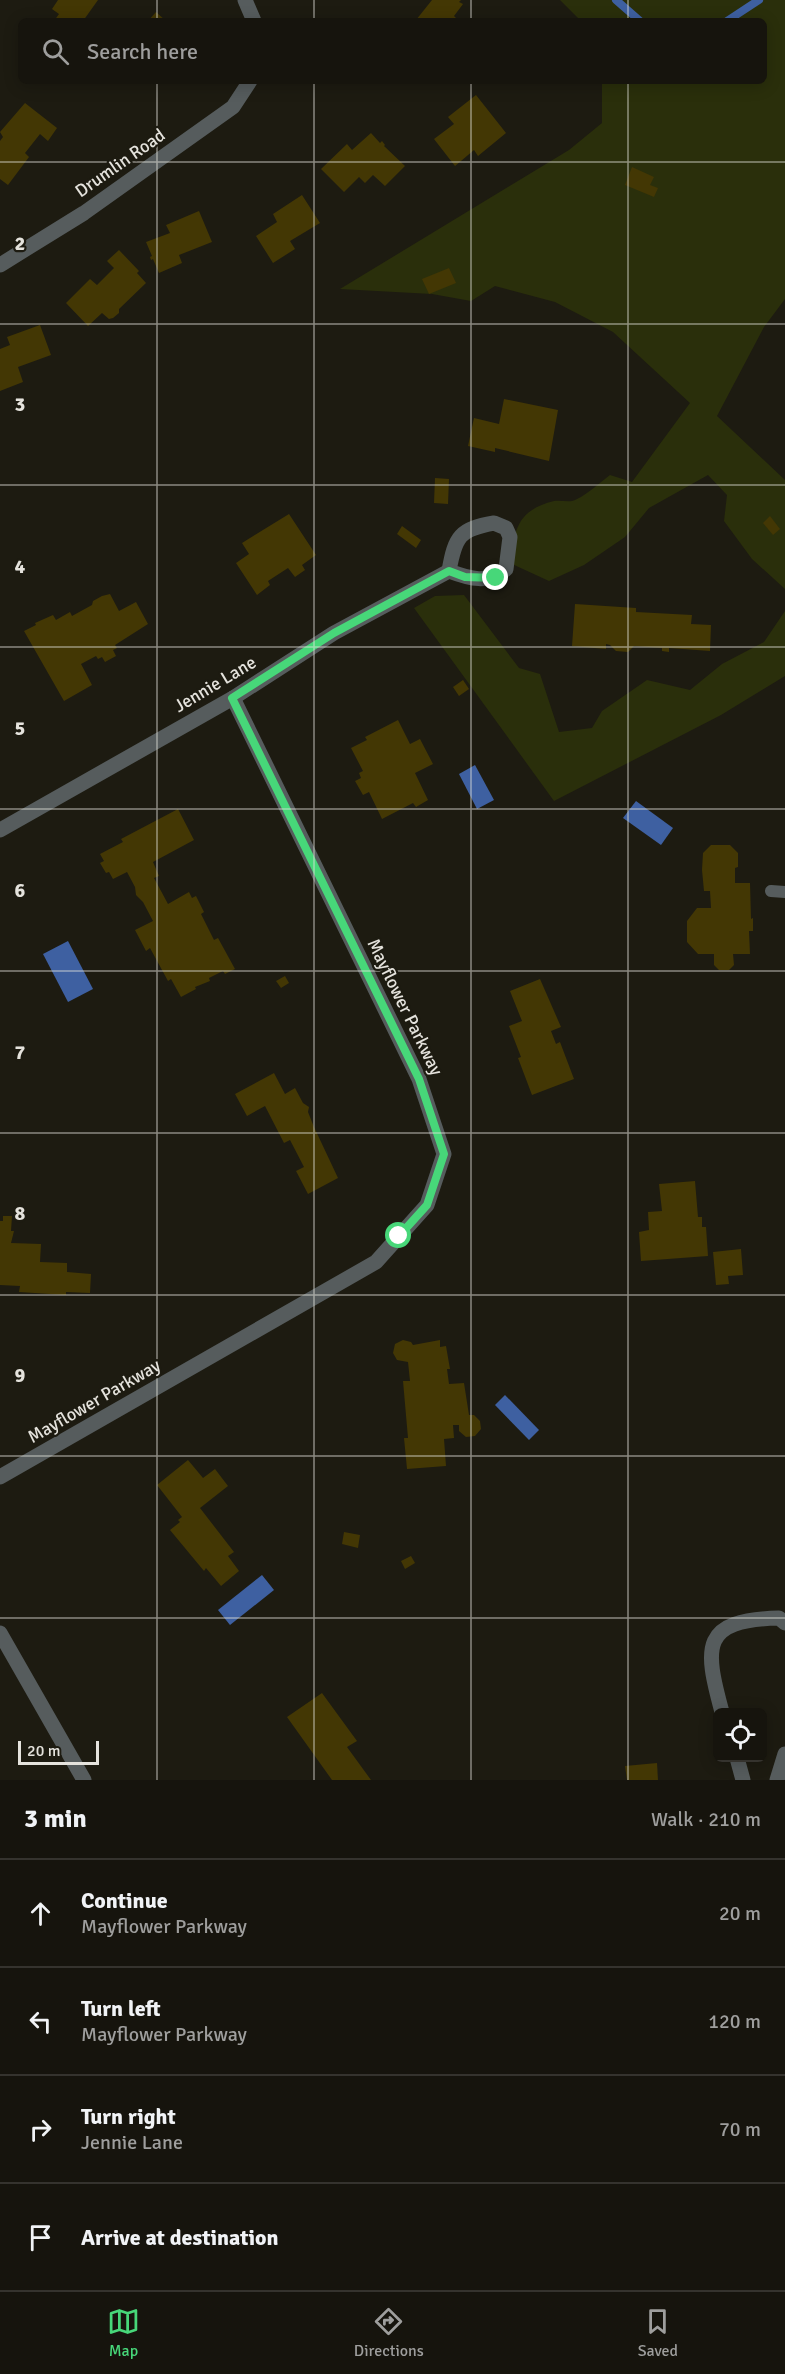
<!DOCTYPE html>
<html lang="en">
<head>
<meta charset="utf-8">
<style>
	body { margin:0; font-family:Signika,sans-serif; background:#1f1d16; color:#f1f3f6 }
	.controls { position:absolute; right:18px; bottom:18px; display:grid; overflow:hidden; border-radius:9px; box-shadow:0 3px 15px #0003 }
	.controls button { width:54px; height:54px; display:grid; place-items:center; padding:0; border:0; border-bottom:2px solid #35332e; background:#16140d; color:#f1f3f6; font:30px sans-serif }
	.scale { position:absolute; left:18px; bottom:15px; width:81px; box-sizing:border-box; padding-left:6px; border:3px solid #e5e3dd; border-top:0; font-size:16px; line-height:21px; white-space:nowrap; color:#e5e3dd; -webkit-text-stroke:4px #1d1b11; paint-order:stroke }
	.stop { position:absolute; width:18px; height:18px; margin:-14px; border:4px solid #47d779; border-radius:50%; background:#fff }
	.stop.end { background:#47d779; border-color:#fff; box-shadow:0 2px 6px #0008 }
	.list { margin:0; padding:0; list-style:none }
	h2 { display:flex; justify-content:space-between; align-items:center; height:78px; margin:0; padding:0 24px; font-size:26px }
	h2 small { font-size:20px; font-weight:400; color:#9e9e9d }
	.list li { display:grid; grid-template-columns:39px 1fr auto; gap:18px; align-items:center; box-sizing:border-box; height:108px; padding:0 24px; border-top:2px solid #35332e }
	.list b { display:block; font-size:22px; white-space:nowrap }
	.list p { margin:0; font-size:20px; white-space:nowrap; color:#9e9e9d }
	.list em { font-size:20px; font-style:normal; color:#9e9e9d }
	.icon { flex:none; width:33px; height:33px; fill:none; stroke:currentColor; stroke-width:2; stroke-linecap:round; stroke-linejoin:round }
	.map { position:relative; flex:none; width:785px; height:1780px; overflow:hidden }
	.search { position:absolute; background:#16140d; box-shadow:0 3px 15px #0003; left:18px; right:18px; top:18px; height:66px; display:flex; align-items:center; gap:15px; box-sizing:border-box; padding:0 21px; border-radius:9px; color:#9e9e9d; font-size:22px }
	.sheet { height:510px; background:#16140d }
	nav { display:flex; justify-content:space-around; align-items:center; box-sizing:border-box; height:84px; border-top:2px solid #35332e; background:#16140d; font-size:16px; color:#9e9e9d }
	nav a { display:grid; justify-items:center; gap:3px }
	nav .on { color:#47d779 }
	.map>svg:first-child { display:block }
	.green { fill:#2a2f0b }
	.water { fill:#3e60a1 }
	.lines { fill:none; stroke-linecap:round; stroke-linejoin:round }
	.stream { stroke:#3e60a1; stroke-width:8 }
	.building { fill:#433704 }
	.service { stroke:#565c5d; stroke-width:12 }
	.minor { stroke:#565c5d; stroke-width:15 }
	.route { stroke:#47d779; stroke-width:8 }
	.grid { fill:none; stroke:#e5e3dd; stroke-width:1.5; stroke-opacity:0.55 }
	.labels { text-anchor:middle; stroke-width:4.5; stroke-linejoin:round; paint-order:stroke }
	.street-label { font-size:18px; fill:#e5e3dd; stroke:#1d1b11 }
	.grid-label { font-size:20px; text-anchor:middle; font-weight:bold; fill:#e5e3dd; stroke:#1d1b11; stroke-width:4.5; stroke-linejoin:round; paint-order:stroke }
</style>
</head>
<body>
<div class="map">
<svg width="785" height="1780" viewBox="0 0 785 1780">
	<rect width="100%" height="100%" fill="#1d1b11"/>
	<g class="green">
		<path d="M560 0H785V299L764 327 717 416 785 480V589L752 559 724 521 727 495 708 475 649 508 625 537 584 565 549 581 512 564C513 531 517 510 554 501 560 500 566 502 572 501 582 499 602 481 610 475L632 482 690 403 613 332 555 302 495 286 471 301 432 294 340 289 569 150 602 123V81H764V21H581Z"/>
		<polygon points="464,595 519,668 540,674 559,732 592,728 602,711 647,680 690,690 722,664 764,642 785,611 785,676 721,715 554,801 414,608 435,596"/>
	</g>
	<g class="water">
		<polygon points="475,765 494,800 477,809 459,774"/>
		<polygon points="636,801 673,828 661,845 623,818"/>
		<polygon points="68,941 93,989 68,1002 43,954"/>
		<polygon points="505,1395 539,1430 529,1440 495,1405"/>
		<polygon points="262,1575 274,1590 230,1625 218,1610"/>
	</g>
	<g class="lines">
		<g class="stream">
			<polyline points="616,0 640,21"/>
			<polyline points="727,21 759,0"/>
		</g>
	</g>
	<g class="building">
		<polygon points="58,0 98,0 83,21 54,21 59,14 52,9"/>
		<polygon points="432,0 461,0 459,2 463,4 454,16 457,19 456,21 416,20"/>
		<polygon points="156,12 166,21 148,21"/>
		<polygon points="476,95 506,133 478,156 474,150 455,166 434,139 454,124 448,117"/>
		<polygon points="25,103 57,128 48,141 40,134 25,153 29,157 8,185 0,179 0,141 3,137 0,132"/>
		<polygon points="371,133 380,143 382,141 385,145 384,146 405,166 385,186 373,175 365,183 359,177 344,192 321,169 347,144 352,150"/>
		<polygon points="632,167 654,177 650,185 658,188 654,197 625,185"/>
		<polygon points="302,195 320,223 290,241 295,249 273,263 256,236 277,222 273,214"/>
		<polygon points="199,211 212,242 179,255 182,263 159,273 153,259 151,260 150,257 152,256 146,242 170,233 166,225"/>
		<polygon points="119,250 139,271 137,273 146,283 119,309 119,313 113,318 109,319 102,313 88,326 66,303 90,279 97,285 114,268 107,261"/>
		<polygon points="449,268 456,283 429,294 422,279"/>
		<polygon points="40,325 51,355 18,367 23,382 0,391 0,349 10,345 7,337"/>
		<polygon points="504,399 558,410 549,461 495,448 495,452 468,446 474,418 499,424"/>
		<polygon points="435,478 449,479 448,504 434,503"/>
		<polygon points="289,514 316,555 302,565 305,570 295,577 288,568 268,581 270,585 257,595 236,563 249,554 242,543"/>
		<polygon points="770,516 780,529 773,535 763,523"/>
		<polygon points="402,526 421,540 416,548 397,534"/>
		<polygon points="110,594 119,611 136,602 148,624 115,645 117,648 113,650 116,656 105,662 102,657 98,659 96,656 81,664 92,685 64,701 24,631 36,625 35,623 53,615 56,620 70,612 72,616 92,605 93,601 102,596"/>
		<polygon points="575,604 636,608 636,612 692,615 691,624 711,625 710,651 669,648 669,652 662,651 662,648 634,646 628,652 616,651 610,645 606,644 606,649 572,646"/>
		<polygon points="463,680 469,689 459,696 453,687"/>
		<polygon points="398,720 410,744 420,739 433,764 415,773 428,800 416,807 413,803 382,819 369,792 363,795 355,781 361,778 359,773 363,771 351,748 367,740 365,737"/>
		<polygon points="178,809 194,840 153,862 159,876 154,878 168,904 189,892 192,898 196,896 204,912 201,914 214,940 218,938 235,969 225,974 223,971 209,978 210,981 195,987 196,989 181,997 171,979 168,981 150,948 146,951 135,930 153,921 143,902 136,895 135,887 127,872 113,879 109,872 106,873 100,863 104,861 100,854 123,842 121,839"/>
		<polygon points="711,845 730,845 738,853 738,867 735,868 735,883 750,883 751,919 753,918 753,931 749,931 750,954 733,954 734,965 729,970 719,970 714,965 714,954 698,954 687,942 687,921 697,908 711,908 710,891 704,891 702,870 703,853"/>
		<polygon points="285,976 289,983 281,988 276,981"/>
		<polygon points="540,979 561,1027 551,1031 556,1044 560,1042 574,1079 532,1095 518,1058 521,1057 509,1026 522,1021 510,991"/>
		<polygon points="274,1073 285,1094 295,1088 303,1103 309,1107 308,1112 314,1127 338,1178 308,1194 296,1171 304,1167 290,1140 284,1143 265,1106 247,1116 235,1094"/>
		<polygon points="695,1181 698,1217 702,1217 702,1227 706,1227 708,1256 641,1261 639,1232 649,1230 648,1212 662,1211 659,1184"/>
		<polygon points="3,1216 12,1216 11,1231 14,1231 11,1243 41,1244 40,1262 67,1263 67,1272 91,1274 90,1293 66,1292 66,1295 19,1292 20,1286 0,1285 0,1221 3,1221"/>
		<polygon points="741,1249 743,1275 728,1276 729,1284 716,1285 713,1252"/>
		<polygon points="403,1340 411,1342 413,1345 440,1340 440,1347 446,1346 450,1369 447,1369 449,1384 464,1383 469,1415 474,1415 480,1421 481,1429 475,1436 466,1437 459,1431 459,1425 453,1425 454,1438 444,1439 446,1466 407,1469 404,1438 408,1438 403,1381 410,1381 408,1362 397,1360 393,1353 395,1344"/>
		<polygon points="188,1460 203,1478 215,1469 228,1486 200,1508 234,1552 228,1556 239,1571 221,1586 206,1568 204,1571 170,1530 180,1522 178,1520 182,1517 157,1485"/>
		<polygon points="344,1532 360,1535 358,1548 342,1544"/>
		<polygon points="411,1556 415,1563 405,1569 401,1561"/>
		<polygon points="322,1693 357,1741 347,1747 371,1780 332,1780 287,1717"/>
		<polygon points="657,1763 658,1780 627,1780 625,1766"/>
	</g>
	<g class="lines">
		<polyline class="service" points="771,891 785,892"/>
		<g class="minor">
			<polyline points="245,0 254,21"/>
			<polyline points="0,265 84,213 233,107 250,81"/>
			<path d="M494 523 506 528 510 537 506 569C488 584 470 579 449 571 455 536 460 529 494 523Z"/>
			<polyline points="0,830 233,698 334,633 449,571"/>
			<polyline points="0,1477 376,1262 427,1205 444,1154 419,1079 233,698"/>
			<polyline points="0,1633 84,1780"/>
			<path d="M722 1712C704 1646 701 1620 779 1618L785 1623"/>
			<polyline points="737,1758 743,1780"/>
			<polyline points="777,1780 785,1754"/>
		</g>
	</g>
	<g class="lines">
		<polyline class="route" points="399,1236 427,1205 444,1154 419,1079 232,698 334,633 449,571 465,577 496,578"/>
	</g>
	<path class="grid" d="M157 0V21M314 0V21M471 0V21M628 0V21M157 81V1780M314 81V1780M471 81V1780M628 81V1780M0 162H785M0 324H785M0 485H785M0 647H785M0 809H785M0 971H785M0 1133H785M0 1295H785M0 1456H785M0 1618H785"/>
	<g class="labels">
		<g class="street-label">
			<text transform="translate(120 163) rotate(-35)" y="6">Drumlin Road</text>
			<text transform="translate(215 684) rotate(-31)" y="6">Jennie Lane</text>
			<text transform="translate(405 1007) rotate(64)" y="6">Mayflower Parkway</text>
			<text transform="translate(94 1401) rotate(-30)" y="6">Mayflower Parkway</text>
		</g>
	</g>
	<g class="grid-label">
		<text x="20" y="250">2</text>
		<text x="20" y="411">3</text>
		<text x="20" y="573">4</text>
		<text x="20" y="735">5</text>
		<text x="20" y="897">6</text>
		<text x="20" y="1059">7</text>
		<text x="20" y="1220">8</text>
		<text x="20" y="1382">9</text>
	</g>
</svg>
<div class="controls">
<button><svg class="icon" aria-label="locate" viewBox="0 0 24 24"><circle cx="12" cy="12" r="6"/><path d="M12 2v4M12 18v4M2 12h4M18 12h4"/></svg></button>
</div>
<div class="scale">20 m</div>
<div class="stop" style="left:399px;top:1236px"></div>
<div class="stop end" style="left:496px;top:578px"></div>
<div class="search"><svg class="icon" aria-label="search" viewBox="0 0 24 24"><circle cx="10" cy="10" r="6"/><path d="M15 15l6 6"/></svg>Search here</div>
</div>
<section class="sheet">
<h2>3 min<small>Walk · 210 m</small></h2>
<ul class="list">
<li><svg class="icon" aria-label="ahead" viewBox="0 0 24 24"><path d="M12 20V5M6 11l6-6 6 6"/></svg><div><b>Continue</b><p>Mayflower Parkway</p></div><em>20 m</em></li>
<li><svg class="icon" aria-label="left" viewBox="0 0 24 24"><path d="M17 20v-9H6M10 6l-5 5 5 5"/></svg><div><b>Turn left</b><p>Mayflower Parkway</p></div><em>120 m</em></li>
<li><svg class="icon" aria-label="right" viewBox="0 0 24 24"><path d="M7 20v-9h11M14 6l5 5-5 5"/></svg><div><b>Turn right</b><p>Jennie Lane</p></div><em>70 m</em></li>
<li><svg class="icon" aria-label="arrive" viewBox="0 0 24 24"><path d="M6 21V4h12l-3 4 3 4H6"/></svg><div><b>Arrive at destination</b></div></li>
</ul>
</section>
<nav>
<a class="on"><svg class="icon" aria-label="map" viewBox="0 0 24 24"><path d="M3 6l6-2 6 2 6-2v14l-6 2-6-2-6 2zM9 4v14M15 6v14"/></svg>Map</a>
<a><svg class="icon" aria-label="directions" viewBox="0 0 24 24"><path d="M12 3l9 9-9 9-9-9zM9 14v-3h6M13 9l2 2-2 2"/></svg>Directions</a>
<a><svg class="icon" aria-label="saved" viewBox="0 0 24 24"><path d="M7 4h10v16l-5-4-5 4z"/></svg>Saved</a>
</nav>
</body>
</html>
